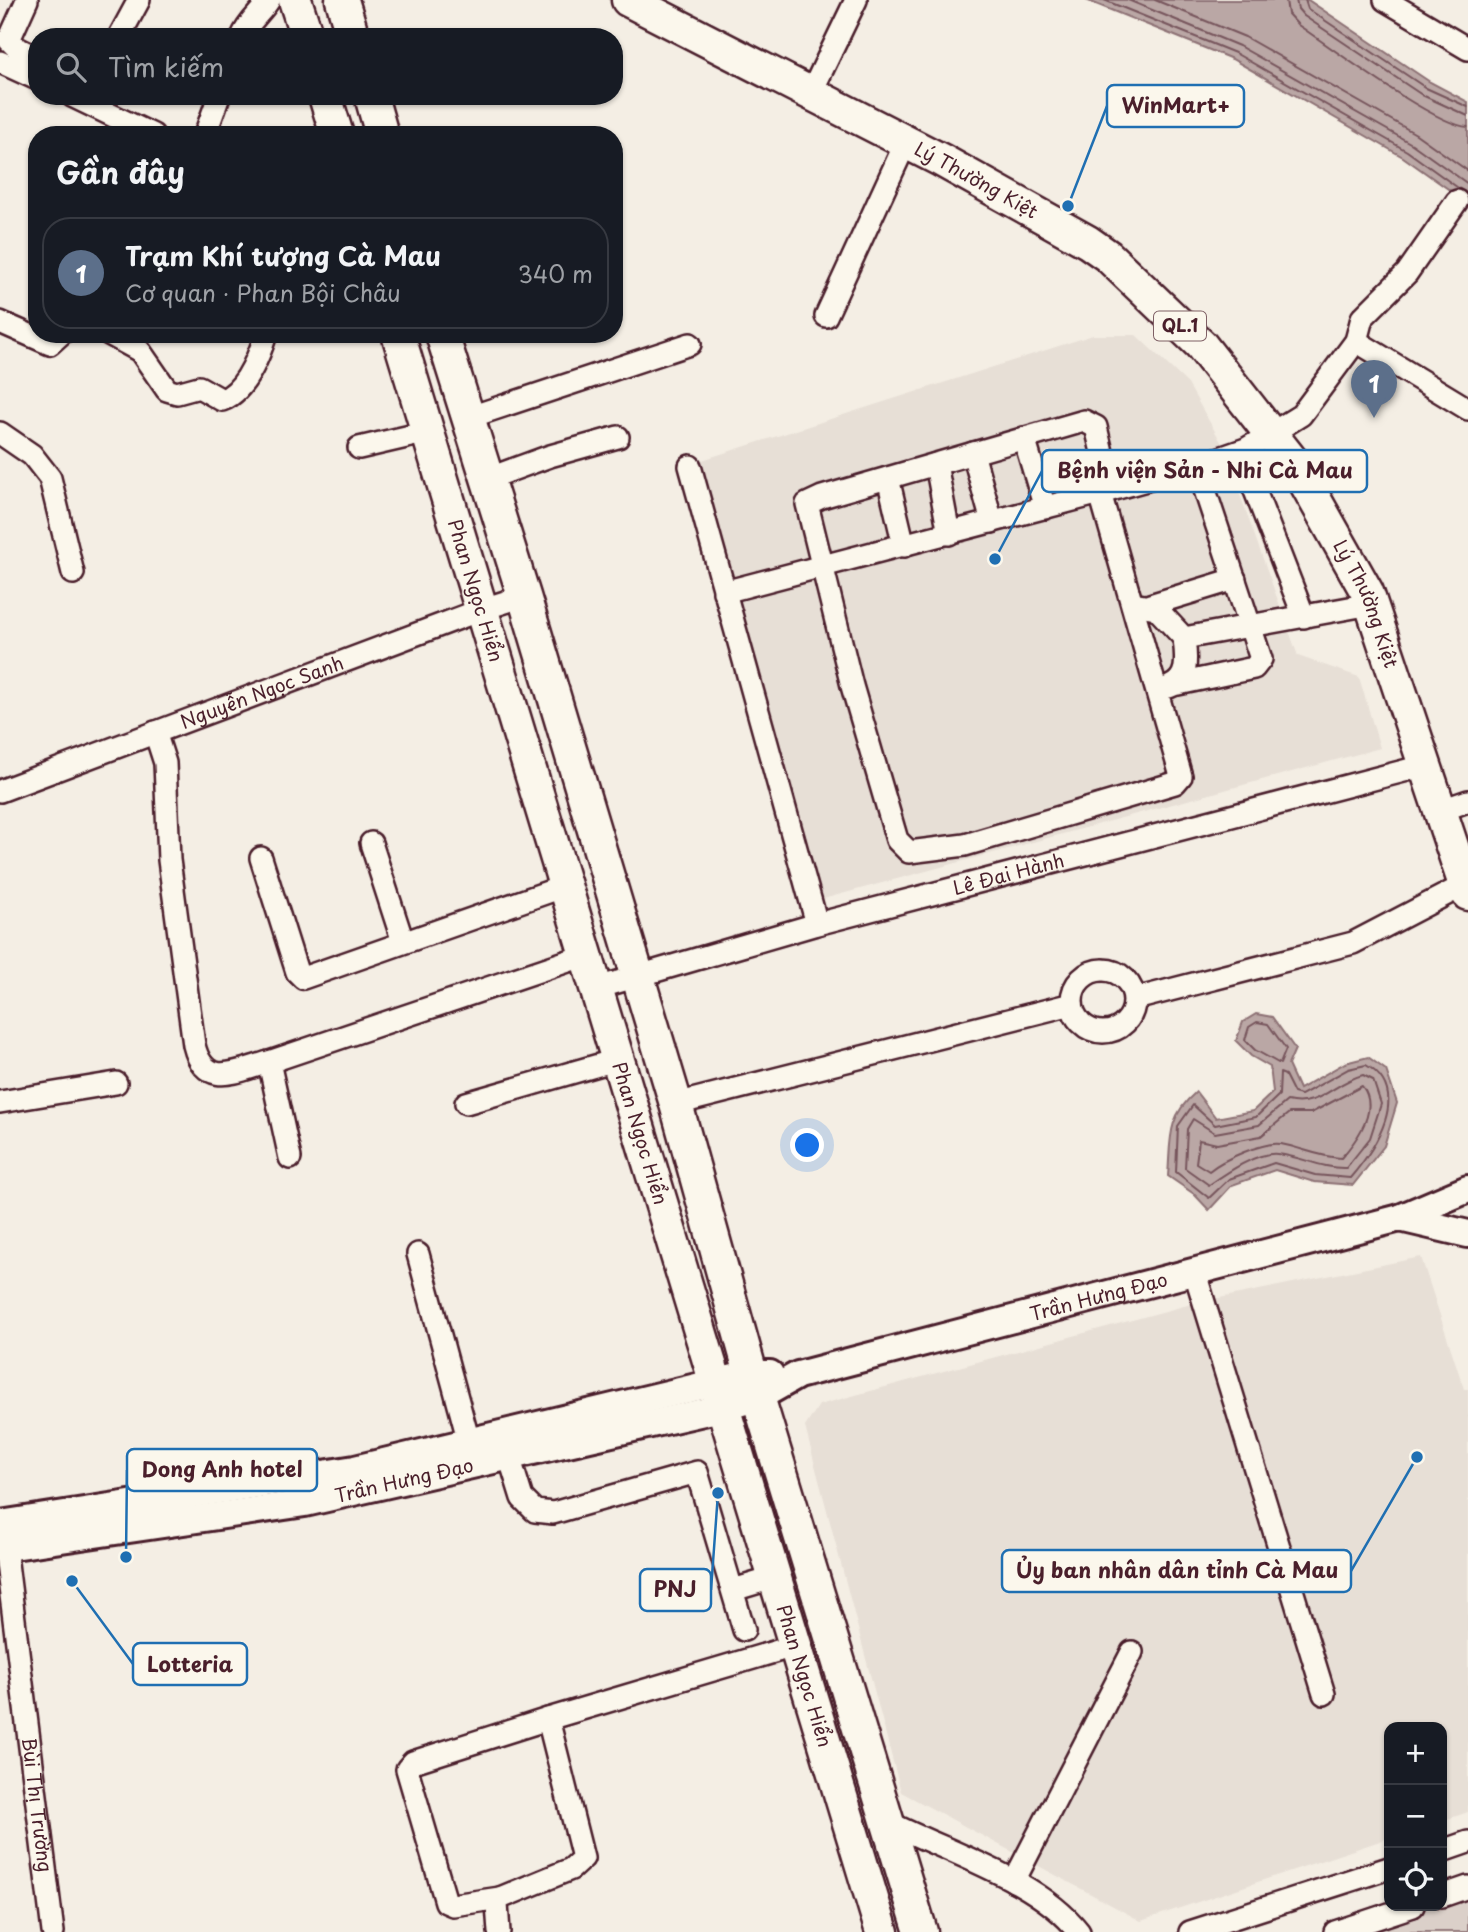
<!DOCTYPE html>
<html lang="vi">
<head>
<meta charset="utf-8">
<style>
	body { margin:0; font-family:"Playpen Sans",sans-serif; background:#20242c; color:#f1f3f6 }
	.controls { position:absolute; right:21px; bottom:21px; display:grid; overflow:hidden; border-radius:14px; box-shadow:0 2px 5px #0004 }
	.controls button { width:63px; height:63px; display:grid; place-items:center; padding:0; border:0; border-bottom:2px solid #363941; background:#171b24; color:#f1f3f6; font:35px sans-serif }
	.you { position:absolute; left:808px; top:1146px; width:24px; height:24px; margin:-18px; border:5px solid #fff; border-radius:50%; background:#1a73e8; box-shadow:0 0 0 10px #1a73e833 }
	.badge { display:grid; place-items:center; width:46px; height:46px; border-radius:50%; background:#1f6fb2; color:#fff; font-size:23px; font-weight:700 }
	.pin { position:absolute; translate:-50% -58px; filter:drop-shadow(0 2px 4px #0008) }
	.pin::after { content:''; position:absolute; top:37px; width:24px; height:21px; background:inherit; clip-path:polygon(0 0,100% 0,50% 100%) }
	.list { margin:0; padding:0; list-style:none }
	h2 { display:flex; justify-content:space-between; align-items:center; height:91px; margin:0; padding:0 28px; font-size:30px }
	h2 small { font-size:23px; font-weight:400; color:#9ea1a6 }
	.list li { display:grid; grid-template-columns:46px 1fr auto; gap:21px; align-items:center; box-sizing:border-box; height:112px; margin:0 14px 14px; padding:0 14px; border:2px solid #363941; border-radius:28px }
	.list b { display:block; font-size:26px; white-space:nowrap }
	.list p { margin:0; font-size:23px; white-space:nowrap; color:#9ea1a6 }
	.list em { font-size:23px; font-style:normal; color:#9ea1a6 }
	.icon { flex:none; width:38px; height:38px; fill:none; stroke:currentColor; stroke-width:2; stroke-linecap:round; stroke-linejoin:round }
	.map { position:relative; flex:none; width:1468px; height:1932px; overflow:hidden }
	.search { position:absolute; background:#171b24; box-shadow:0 2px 5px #0004; left:28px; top:28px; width:595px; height:77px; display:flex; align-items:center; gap:18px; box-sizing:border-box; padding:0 24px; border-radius:28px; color:#9ea1a6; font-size:26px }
	.panel { position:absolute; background:#171b24; box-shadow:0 2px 5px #0004; left:28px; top:126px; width:595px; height:217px; border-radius:28px }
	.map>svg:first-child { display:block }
	.built { fill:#e7dfd6 }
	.green { fill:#dbd0c9; stroke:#92787a; stroke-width:2 }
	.water { fill:#baa7a5; stroke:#8d7174; stroke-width:2 }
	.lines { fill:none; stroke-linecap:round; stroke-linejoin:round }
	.shore { stroke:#77555c; stroke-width:2 }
	.minor-casing { stroke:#4a1f2b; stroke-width:26 }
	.major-casing { stroke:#4a1f2b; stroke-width:32 }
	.highway-casing { stroke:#4a1f2b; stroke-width:37 }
	.minor { stroke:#fbf7ec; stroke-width:21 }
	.major { stroke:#fbf7ec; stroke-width:26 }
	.highway { stroke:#fbf7ec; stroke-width:32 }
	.labels { text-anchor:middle; stroke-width:6; stroke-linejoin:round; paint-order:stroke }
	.shield { fill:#fbf7ec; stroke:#7f6065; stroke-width:2 }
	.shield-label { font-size:18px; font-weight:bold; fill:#4a1f2b }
	.street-label { font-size:19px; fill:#4a1f2b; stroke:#fbf7ec }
	.leader { fill:none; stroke:#1f6fb2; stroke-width:2.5 }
	.callout-dot { fill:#1f6fb2; stroke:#fbf7ec; stroke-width:2.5 }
	.callout { fill:#fbf7ec; stroke:#1f6fb2; stroke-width:2.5 }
	.callout-label { font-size:21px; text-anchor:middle; font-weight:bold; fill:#4a1f2b }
</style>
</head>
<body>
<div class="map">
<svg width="1468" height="1932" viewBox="0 0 1468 1932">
	<rect width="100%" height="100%" fill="#f4eee4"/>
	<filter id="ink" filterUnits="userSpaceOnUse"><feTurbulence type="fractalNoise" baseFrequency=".0143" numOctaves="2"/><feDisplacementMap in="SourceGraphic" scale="14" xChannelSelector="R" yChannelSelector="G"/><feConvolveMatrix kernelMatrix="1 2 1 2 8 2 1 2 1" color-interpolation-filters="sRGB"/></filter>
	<g filter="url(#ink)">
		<g class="built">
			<polygon points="1093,335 1136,335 1188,384 1221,442 1298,656 1359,677 1380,748 823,899 699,461"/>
			<polygon points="1421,1257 1464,1389 1468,1389 1468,1812 1442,1821 1442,1727 1389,1727 1389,1838 1141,1921 901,1792 805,1427 819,1405 1195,1303"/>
		</g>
		<polygon class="green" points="1468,1893 1468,1932 1343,1932 1427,1906 1442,1906"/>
		<g class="water">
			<polygon points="1086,0 1308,0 1430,82 1468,102 1468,203 1403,157 1232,59"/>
			<path d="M1256 1014 1272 1017 1295 1049 1288 1065 1299 1089 1345 1063 1368 1057 1386 1070 1397 1103 1384 1146 1353 1185 1314 1182 1275 1170 1232 1185 1209 1210 1194 1194 1168 1176C1171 1140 1166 1118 1196 1092L1216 1118 1253 1111 1273 1092 1270 1067 1251 1056 1236 1041 1243 1022Z"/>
		</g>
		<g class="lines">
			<g class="shore">
				<polyline points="1104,0 1235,53 1407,151 1461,190"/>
				<polyline points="1128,0 1239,46 1412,144 1468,184"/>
				<polyline points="1155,0 1245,37 1416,134 1468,171"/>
				<path d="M1286 0 1288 14 1298 25C1331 47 1434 125 1468 127"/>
				<polyline points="1296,0 1298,9 1304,16 1422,95 1468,116"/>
				<polyline points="1305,0 1308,9 1426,88 1468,107"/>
				<polygon points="1257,1022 1268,1024 1286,1049 1280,1064 1255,1050 1245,1040 1249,1027"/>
				<path d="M1366 1065C1413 1092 1375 1149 1350 1178L1315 1175 1274 1163 1229 1179 1209 1198 1176 1172 1178 1126 1193 1105 1215 1125 1256 1117 1279 1095 1280 1073 1285 1075 1294 1093 1301 1095 1348 1069Z"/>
				<path d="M1363 1075 1373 1080 1381 1104 1370 1138 1346 1168C1321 1169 1301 1156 1277 1154 1256 1152 1225 1174 1209 1185L1185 1168 1187 1129 1193 1119 1215 1133 1259 1125 1287 1101C1319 1109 1334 1082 1363 1075Z"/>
				<path d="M1362 1086C1380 1109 1357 1140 1341 1158 1319 1157 1302 1148 1281 1144 1264 1141 1222 1160 1209 1171L1196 1163 1199 1140 1217 1144 1261 1136 1289 1113H1311Z"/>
			</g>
			<g class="minor-casing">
				<g id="minor">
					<polyline points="27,0 9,40 17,48 37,58"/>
					<polyline points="1385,0 1468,49"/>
					<polyline points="119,37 139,0"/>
					<path d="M242 37C248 22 261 13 269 0"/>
					<polyline points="0,62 37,79"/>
					<polyline points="811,93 856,0"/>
					<polyline points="72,96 153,135"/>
					<polyline points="205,135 219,96"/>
					<polyline points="826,316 906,142"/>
					<polyline points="0,322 50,344 61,334"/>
					<path d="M109 334 140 351 167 390 177 393 199 387 222 400C245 392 259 356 266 334"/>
					<polyline points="1356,341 1468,409"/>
					<polyline points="467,418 690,344"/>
					<polyline points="0,433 32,455 50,478 73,573"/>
					<polyline points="1024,438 1045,508"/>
					<polyline points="359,448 428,432"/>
					<polyline points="1240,452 1304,617"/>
					<polyline points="973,453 992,522"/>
					<polyline points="936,464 949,534"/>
					<polyline points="690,466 817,924"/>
					<polyline points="888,478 904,546"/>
					<polyline points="487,479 550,456 618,437"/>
					<polyline points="1100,493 1181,776 1175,783 965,845 909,852 897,840 852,686 807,504 822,497 1084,421 1096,427 1111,490"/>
					<polyline points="724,592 1100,493 1197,466 1246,449 1301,415 1356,341 1362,318 1407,273 1457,201"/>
					<polyline points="1133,604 1156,608 1184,638 1371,604"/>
					<polyline points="1150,605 1235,579"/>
					<polyline points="1178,684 1254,668 1261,659 1197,466"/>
					<path d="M1169 687C1190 679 1186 657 1184 638"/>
					<path d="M155 732 165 763 169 860 194 1045C205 1090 236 1071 269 1062L586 955"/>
					<path id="s1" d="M0 791 483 609 524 596"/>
					<polyline points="1439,811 1468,801"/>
					<polyline points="371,843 403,942"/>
					<polyline points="261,858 297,972 303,978 565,886"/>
					<circle cx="1103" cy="1001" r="31"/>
					<path id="s2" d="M597 988 817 924 1423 766"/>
					<polyline points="1135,999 1353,943 1468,883"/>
					<polyline points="269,1062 290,1158"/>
					<polyline points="0,1102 116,1083"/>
					<polyline points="466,1103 616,1060"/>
					<polyline points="676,1104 1072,1004"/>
					<polyline points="418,1254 469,1442"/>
					<polyline points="1195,1273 1324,1694"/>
					<polyline points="509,1456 522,1498 535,1511 553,1513 697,1472 744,1630"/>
					<path id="s3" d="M3 1531 53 1932"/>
					<polyline points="733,1590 773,1578"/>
					<path d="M886 1821C946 1852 1038 1879 1079 1932"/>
					<polyline points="1442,1851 1468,1842"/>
					<polyline points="1014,1881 1132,1652"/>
					<polyline points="1442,1896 1468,1887"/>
					<polyline points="500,1898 453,1905 446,1902 407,1769 413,1762 548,1719"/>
					<polyline points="499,1932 497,1904 500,1898 571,1869 583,1858 548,1719 794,1646"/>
					<polyline points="1190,1932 1389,1868"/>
					<polyline points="1335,1932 1413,1906"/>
				</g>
			</g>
			<g class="major-casing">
				<g id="major">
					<polyline points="1400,1218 1468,1234"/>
					<polyline points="0,1524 355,1469 751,1374 770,1374"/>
					<path id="s4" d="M0 1548 305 1503 721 1408 759 1397 798 1375 1400 1218 1468 1189"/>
				</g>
			</g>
			<g class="highway-casing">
				<g id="highway">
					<polyline points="295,0 307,37"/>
					<polyline points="342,0 353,37"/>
					<path id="s5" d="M628 0 941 160 1088 242 1108 256 1201 345 1296 466 1367 592 1468 894"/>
					<polyline points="325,96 337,135"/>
					<polyline points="371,96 382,135"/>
					<path id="s6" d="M398 334 882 1932"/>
					<polyline points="442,334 524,596 676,1104 751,1374 921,1932"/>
				</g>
			</g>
			<use href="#minor" class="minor"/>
			<use href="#major" class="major"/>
			<use href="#highway" class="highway"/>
		</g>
	</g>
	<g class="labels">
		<rect class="shield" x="1154" y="311.5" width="52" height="29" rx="5"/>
		<g class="shield-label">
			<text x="1180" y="332">QL.1</text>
		</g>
		<g class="street-label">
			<text dy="7" stroke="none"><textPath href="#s5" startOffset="392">Lý Thường Kiệt</textPath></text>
			<text dy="7" stroke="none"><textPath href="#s6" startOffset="268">Phan Ngọc Hiển</textPath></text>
			<text dy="7" stroke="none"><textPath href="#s5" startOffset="982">Lý Thường Kiệt</textPath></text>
			<text dy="7" stroke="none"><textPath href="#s1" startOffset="280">Nguyễn Ngọc Sanh</textPath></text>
			<text dy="7" stroke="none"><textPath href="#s2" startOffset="427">Lê Đại Hành</textPath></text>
			<text dy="7" stroke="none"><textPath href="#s6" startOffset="835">Phan Ngọc Hiển</textPath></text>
			<text dy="7" stroke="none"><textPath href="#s4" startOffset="1130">Trần Hưng Đạo</textPath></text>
			<text dy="7" stroke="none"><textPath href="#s4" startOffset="410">Trần Hưng Đạo</textPath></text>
			<text dy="7" stroke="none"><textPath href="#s6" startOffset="1402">Phan Ngọc Hiển</textPath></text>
			<text dy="7" stroke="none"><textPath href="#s3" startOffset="276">Bùi Thị Trường</textPath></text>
		</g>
	</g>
	<path class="leader" d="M1068 206L1107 106M995 559L1042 471M126 1557L127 1470M1417 1457L1351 1571M718 1493L711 1590M72 1581L133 1664"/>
	<g class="callout-dot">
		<circle cx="1068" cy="206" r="7"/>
		<circle cx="995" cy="559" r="7"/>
		<circle cx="126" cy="1557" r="7"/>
		<circle cx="1417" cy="1457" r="7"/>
		<circle cx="718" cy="1493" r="7"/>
		<circle cx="72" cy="1581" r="7"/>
	</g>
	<g class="callout">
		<rect x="1107" y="85" width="137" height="42" rx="7"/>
		<rect x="1042" y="450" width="325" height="42" rx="7"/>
		<rect x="127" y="1449" width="190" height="42" rx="7"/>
		<rect x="1002" y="1550" width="349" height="42" rx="7"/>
		<rect x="640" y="1569" width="71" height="42" rx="7"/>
		<rect x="133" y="1643" width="114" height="42" rx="7"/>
	</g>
	<g class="callout-label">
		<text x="1176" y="113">WinMart+</text>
		<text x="1205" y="478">Bệnh viện Sản - Nhi Cà Mau</text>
		<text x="222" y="1477">Dong Anh hotel</text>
		<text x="1177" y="1578">Ủy ban nhân dân tỉnh Cà Mau</text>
		<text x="675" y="1597">PNJ</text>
		<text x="190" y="1672">Lotteria</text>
	</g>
</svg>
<div class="controls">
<button>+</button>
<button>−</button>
<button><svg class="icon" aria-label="locate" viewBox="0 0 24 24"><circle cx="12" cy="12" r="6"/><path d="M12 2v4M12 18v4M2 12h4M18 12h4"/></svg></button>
</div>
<div class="you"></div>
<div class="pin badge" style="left:1374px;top:418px;background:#5c6f8a">1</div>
<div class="search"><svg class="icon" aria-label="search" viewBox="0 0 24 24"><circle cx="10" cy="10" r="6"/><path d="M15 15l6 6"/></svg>Tìm kiếm</div>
<section class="panel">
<h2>Gần đây<small></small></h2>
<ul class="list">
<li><span class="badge" style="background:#5c6f8a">1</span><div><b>Trạm Khí tượng Cà Mau</b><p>Cơ quan · Phan Bội Châu</p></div><em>340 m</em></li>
</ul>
</section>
</div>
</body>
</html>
